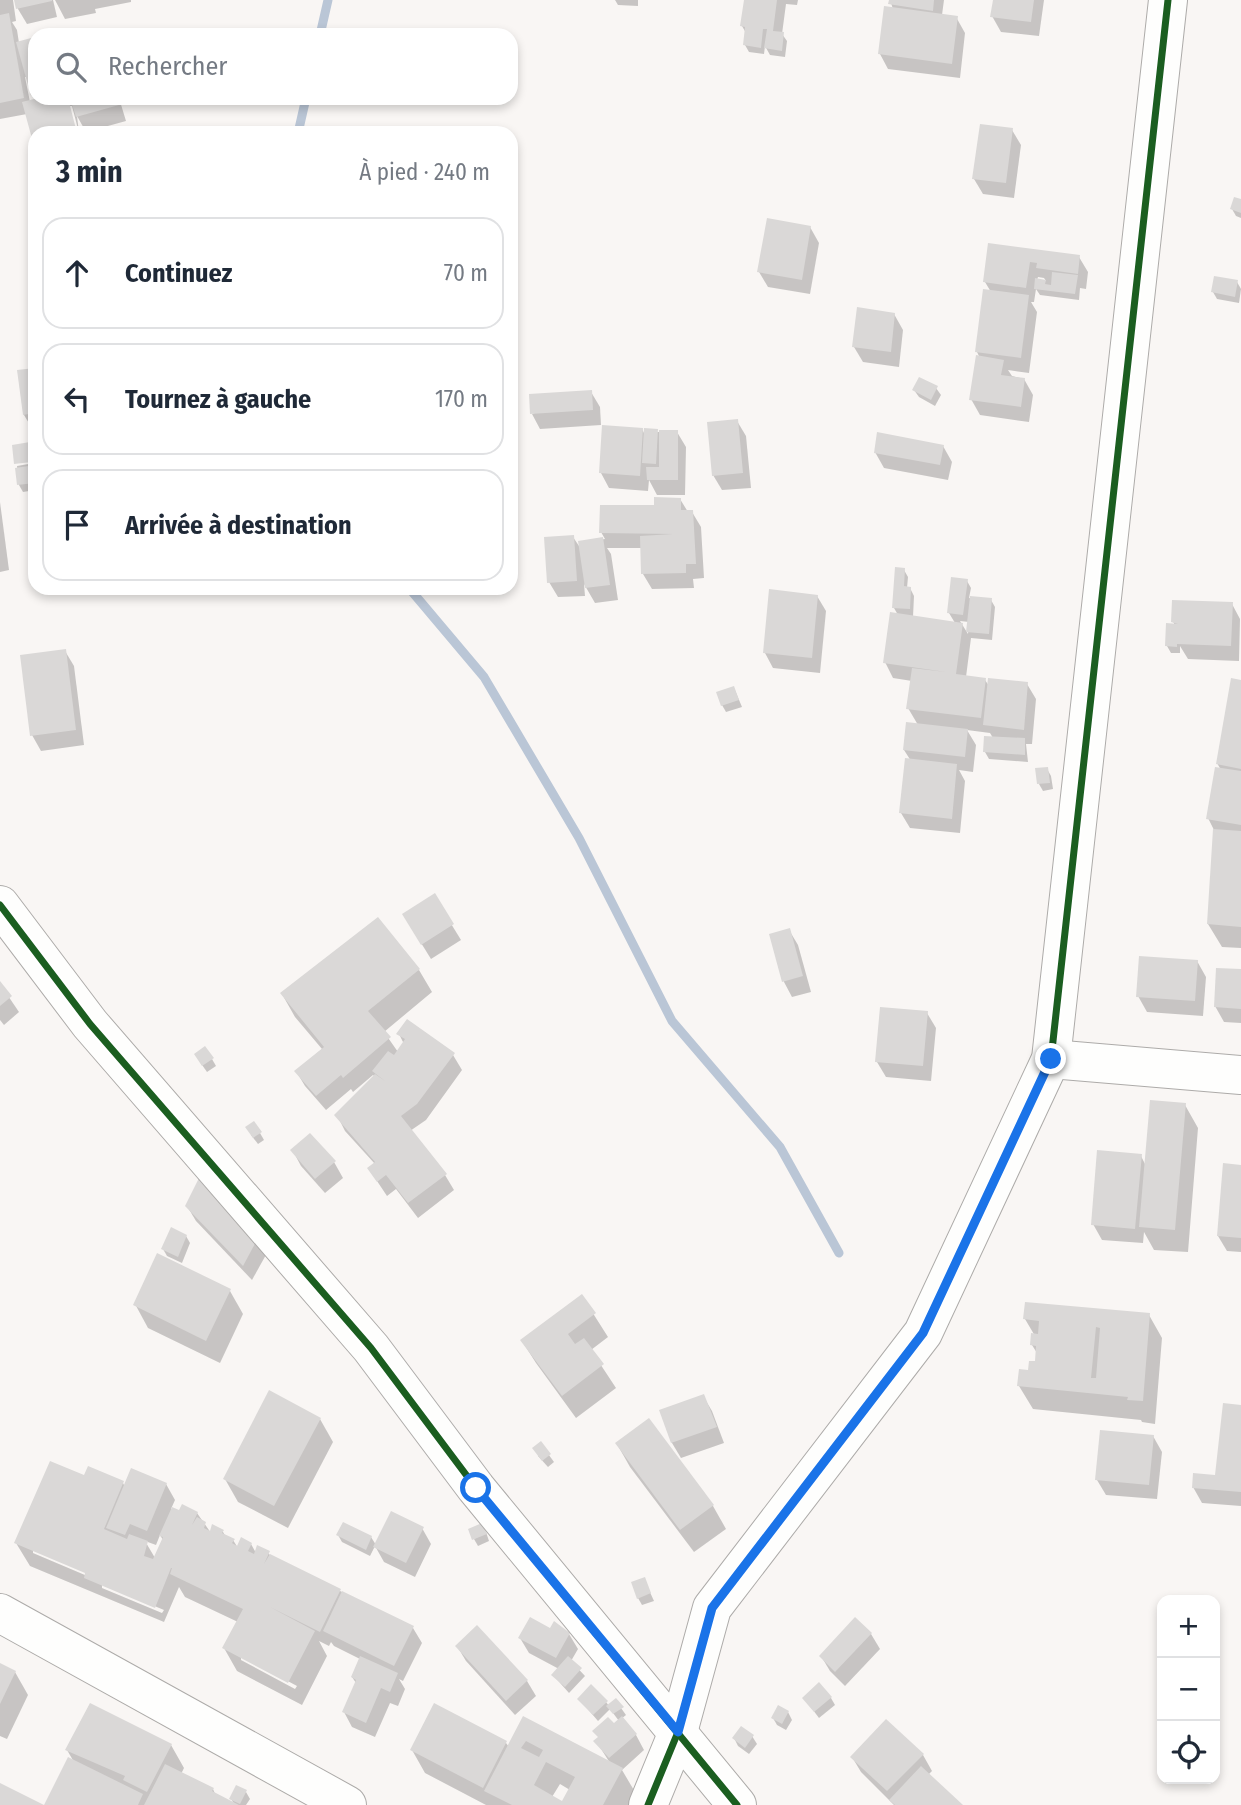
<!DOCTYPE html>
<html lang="fr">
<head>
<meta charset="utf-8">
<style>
	body { margin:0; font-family:"Fira Sans Condensed",sans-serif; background:#f2f2f3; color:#1f2937 }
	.controls { position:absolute; right:21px; bottom:21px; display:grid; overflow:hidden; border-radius:14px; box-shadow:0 4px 10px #0003 }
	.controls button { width:63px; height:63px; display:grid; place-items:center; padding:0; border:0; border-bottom:2px solid #e0e1e3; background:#fff; color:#1f2937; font:35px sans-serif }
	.stop { position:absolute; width:21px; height:21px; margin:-16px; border:5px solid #1a73e8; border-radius:50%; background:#fff }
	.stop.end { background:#1a73e8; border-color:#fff; box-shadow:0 2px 7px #0008 }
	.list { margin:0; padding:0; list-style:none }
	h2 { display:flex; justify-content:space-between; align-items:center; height:91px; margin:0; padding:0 28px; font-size:30px }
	h2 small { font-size:23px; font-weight:400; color:#747a83 }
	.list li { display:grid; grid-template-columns:46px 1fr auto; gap:21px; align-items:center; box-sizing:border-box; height:112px; margin:0 14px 14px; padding:0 14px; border:2px solid #e0e1e3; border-radius:21px }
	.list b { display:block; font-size:26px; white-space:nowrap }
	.list em { font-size:23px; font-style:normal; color:#747a83 }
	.icon { flex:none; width:38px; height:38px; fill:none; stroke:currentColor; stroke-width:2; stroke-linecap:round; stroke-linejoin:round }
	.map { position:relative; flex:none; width:1241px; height:1805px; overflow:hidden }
	.search { position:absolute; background:#fff; box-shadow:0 4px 10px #0003; left:28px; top:28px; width:490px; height:77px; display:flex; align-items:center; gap:18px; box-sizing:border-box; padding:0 24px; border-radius:21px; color:#747a83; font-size:26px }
	.panel { position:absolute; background:#fff; box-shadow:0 4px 10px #0003; left:28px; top:126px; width:490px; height:469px; border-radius:21px }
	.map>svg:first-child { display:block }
	.shadow { fill:#0003; fill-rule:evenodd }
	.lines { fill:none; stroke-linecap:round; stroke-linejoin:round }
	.stream { stroke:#bac6d6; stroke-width:9 }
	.building { fill:#dad8d7; fill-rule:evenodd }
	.minor-casing { stroke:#adaba9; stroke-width:40 }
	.minor { stroke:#fefefd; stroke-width:38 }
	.cycleway-casing { stroke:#fff; stroke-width:11 }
	.cycleway { stroke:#1b5e20; stroke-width:7 }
	.route { stroke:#1a73e8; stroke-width:9 }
</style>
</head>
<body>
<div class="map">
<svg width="1241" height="1805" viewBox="0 0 1241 1805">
	<rect width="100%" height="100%" fill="#f9f6f4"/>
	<g class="shadow">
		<path d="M0 0H13L16 21 12 22 17 30 19 43 35 39V98H119L126 121 86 132 77 116 79 133 72 106H68L76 133H35V142L27 114 0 119ZM25 77H28L36 100 30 102Z"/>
		<polygon points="16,0 53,0 57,17 27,24 18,9"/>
		<polygon points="55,0 131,0 131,2 95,9 96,13 65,19"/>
		<polygon points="615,0 638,0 638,6 618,5"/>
		<polygon points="745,0 798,0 797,5 786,4 782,34 787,41 785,57 770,55 765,46 764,54 749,52 745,45 746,33 742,26"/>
		<polygon points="890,0 944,0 942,15 956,17 965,33 960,78 888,69 880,54 893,9"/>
		<polygon points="994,0 1044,0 1039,36 1001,32 992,16"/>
		<polygon points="1012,130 1021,145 1014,198 983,194 974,179"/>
		<polygon points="1241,201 1241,218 1236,216 1232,209"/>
		<polygon points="810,227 819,243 810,294 768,287 759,272"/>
		<path d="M989 245 1079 257 1088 272 1086 289 1080 288 1079 300 1040 295 1036 289 1034 302H1031L1037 312 1029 373 1008 370 1012 376 1024 379 1033 395 1029 422 980 415 971 399 980 358 977 352 991 292 985 282ZM1038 277 1044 278 1046 281 1037 280Z"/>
		<polygon points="1237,282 1241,289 1239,303 1217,299 1213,292"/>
		<polygon points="894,314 903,330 899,367 863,362 854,347"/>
		<polygon points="35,369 35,430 33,430 24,415"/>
		<polygon points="936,388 941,395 935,406 919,397 914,390"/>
		<polygon points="591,392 600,407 601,425 540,429 532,414"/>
		<polygon points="737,421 746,436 751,488 722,490 713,475"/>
		<polygon points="642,429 645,435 658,432 677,432 686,447 685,495 657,495 649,480 648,491 609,488 601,473"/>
		<polygon points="943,446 952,462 948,480 884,468 875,452"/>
		<polygon points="34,463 35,490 23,492 19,485 17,466"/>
		<polygon points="680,499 688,512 692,512 701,527 704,578 693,579 694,588 652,589 643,574 642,548 607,548 611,554 618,600 595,603 584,584 585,596 558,597 549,582 573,537 581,549 580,542 605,539 601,532 656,507"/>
		<polygon points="0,502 9,570 0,572"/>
		<path d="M904 570 908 577 907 588H910L914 596 913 617 955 623 949 613 967 581 971 588 969 598 991 600 995 607 992 640 971 638 966 677 985 680 989 686 1027 684 1036 699 1032 744H1026L1028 762 989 759 985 752 993 738 990 733 967 730 976 745 973 772 959 770 965 781 960 833 910 828 901 813 911 761 904 750 918 725 908 708 912 681 893 678 885 662 898 615 894 608ZM960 621 969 622 968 634Z"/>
		<polygon points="817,596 826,611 820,673 773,668 765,653"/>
		<polygon points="1232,604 1240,619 1239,661 1188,659 1180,646 1180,653 1171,653 1167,646 1175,626 1173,621"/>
		<polygon points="65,651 74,666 84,745 41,751 32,735"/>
		<polygon points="1241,682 1241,948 1222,947 1208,924 1214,830 1208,818 1221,770 1217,763"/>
		<polygon points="734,688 742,707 726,712 722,705"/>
		<polygon points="1047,769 1051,776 1053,789 1043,791 1039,784"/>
		<polygon points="434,896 461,940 431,959 413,930"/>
		<polygon points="789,930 798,945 811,992 792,997 784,982 771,935"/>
		<polygon points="1197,961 1206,977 1203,1016 1147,1012 1138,996"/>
		<polygon points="419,970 432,992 384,1032 398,1052 404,1044 399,1034 453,1055 462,1070 426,1120 410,1131 445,1175 454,1190 418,1218 396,1189 387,1196 369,1169 375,1164 345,1131 337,1115 375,1077 373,1075 353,1092 351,1089 326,1110 305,1086 296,1071 322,1049 295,1017 282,994"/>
		<polygon points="1241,971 1241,1023 1224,1022 1215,1006"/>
		<polygon points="0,984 19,1012 4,1025 0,1020"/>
		<polygon points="927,1013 936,1028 931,1081 886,1077 877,1062"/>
		<polygon points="212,1059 216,1066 207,1072 200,1062"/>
		<polygon points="1185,1105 1198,1128 1188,1252 1154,1250 1144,1232 1143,1243 1102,1240 1093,1224 1141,1156 1146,1166"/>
		<polygon points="260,1133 264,1140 258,1144 251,1135"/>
		<polygon points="293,1151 334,1162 343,1178 325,1193 301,1166"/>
		<polygon points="1241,1167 1241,1252 1227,1251 1218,1236"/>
		<polygon points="202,1175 267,1253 252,1280 196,1221 187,1206"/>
		<polygon points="186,1236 190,1243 182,1263 167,1256 163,1249"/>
		<polygon points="230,1291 243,1314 220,1363 148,1328 135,1304"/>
		<polygon points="582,1296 608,1337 591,1350 616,1388 576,1418 536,1363 522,1341"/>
		<polygon points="1149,1315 1162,1338 1155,1424 1142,1422 1141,1420 1033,1409 1019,1386 1036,1363 1037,1353 1032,1345 1035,1336 1025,1319"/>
		<polygon points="703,1396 712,1411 724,1443 681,1458 672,1443 661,1411"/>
		<polygon points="1241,1406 1241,1506 1202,1503 1193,1487 1217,1477"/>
		<polygon points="320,1419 333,1442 288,1528 238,1502 225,1479"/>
		<polygon points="1153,1436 1162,1452 1157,1499 1106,1495 1097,1480"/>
		<polygon points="541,1444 554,1462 548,1467 538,1456"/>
		<polygon points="617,1444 713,1506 726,1529 694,1552 630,1467"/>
		<path d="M85 1478 123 1483 125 1487 166 1484 175 1500 171 1509 180 1512 197 1513 211 1533 213 1527 223 1532 226 1537 233 1540 238 1548 251 1544 256 1553H268L271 1556 413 1628 422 1643 403 1681 399 1679 405 1689 398 1706 390 1703 375 1737 352 1727 344 1712 356 1683 352 1677 360 1659 334 1646 331 1642 329 1646 319 1641 327 1656 302 1705 237 1671 224 1648 238 1622 185 1597 179 1587 164 1622 30 1566 16 1543ZM160 1535 163 1540 155 1558 145 1541 156 1545ZM33 1550 93 1575 92 1578 33 1553ZM102 1584 164 1610 162 1613 102 1588ZM241 1656 297 1686 295 1689 241 1660Z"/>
		<polygon points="422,1528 431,1544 415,1577 384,1562 375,1546 370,1556 342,1542 338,1535 371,1537 376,1545"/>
		<polygon points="486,1532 489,1541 478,1546 474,1539"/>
		<polygon points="644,1579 654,1601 642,1605 638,1598"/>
		<polygon points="855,1620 871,1634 880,1649 845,1686 830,1671 821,1656"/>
		<polygon points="477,1627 527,1681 536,1696 515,1715 466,1661 457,1646"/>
		<polygon points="551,1630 569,1634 578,1649 571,1661 585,1676 569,1693 553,1675 559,1669 529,1653 520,1638"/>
		<polygon points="0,1665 15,1672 28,1695 7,1739 0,1736"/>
		<polygon points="804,1698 831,1698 835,1705 819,1718"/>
		<path d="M579 1699 606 1702 609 1706 616 1701 626 1715 621 1719 636 1735 644 1750 622 1770 635 1792 628 1805H486L425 1773 412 1750 506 1743 509 1747 524 1718 610 1763 596 1741 619 1721 610 1709 598 1721ZM560 1784 570 1790 563 1803 552 1797Z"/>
		<polygon points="788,1712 792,1720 786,1730 777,1725 773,1718"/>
		<polygon points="886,1721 923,1755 932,1771 928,1775 960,1805 894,1805 861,1772 852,1757"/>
		<polygon points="752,1736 757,1744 749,1754 738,1746 734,1738"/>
		<polygon points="171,1745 184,1768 181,1774 213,1789 216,1796 235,1805 231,1799 246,1792 250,1799 246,1805 46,1805 74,1762 67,1750"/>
	</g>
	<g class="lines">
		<g class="stream">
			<polyline points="320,35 328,0"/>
			<polyline points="298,133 306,98"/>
			<polyline points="409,588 484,677 579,838 672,1021 780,1147 839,1253"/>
		</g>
	</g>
	<g class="building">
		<polygon points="14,0 52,0 52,1 16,9"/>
		<polygon points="744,0 777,0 773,31 784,32 782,51 764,48 767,29 763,29 761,48 743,45 745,27 740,26"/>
		<polygon points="889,0 934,0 933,11 888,4"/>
		<polygon points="993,0 1034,0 1031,22 990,17"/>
		<polygon points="884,6 958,16 952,64 878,54"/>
		<polygon points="9,13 24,98 0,103 0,15"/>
		<polygon points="35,37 35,95 31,96 16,42"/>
		<polygon points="38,98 68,98 77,133 35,133 34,146 22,102"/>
		<polygon points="70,98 117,98 119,105 76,117"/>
		<polygon points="980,124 1013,128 1006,183 972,179"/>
		<polygon points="1234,197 1241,199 1241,213 1230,209"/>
		<polygon points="767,218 811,226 802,280 757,272"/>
		<polygon points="988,243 1080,255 1078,274 1036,268 1037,263 1030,262 1026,288 983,282"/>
		<polygon points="1052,272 1078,275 1075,294 1034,289 1035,278 1046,280 1045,284 1051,285"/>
		<polygon points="1214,276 1238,280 1235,297 1211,292"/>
		<polygon points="983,289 1029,295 1021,358 975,352"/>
		<polygon points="857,307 895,313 891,352 852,347"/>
		<polygon points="976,355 1004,360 1001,375 1025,378 1021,407 969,400"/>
		<polygon points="35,368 35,413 23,415 17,370"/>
		<polygon points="919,377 938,386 931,400 912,390"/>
		<polygon points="592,390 593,410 530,414 529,394"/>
		<polygon points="738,419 743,473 712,476 707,422"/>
		<polygon points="602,425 643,428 640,476 599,473"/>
		<polygon points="644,428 658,429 656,464 642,463"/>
		<polygon points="659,430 678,430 678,480 647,480 646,467 659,467"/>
		<polygon points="877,432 944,445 940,465 874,453"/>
		<polygon points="30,442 32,462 14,464 12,445"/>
		<polygon points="35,465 35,483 17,485 15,468"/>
		<polygon points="654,497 681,498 681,510 693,510 696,564 686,564 686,573 641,574 640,536 673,534 599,533 600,505 654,505"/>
		<polygon points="574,535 577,581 547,583 544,537"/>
		<polygon points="603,537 610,585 585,588 578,541"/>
		<polygon points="895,567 905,568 904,586 911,587 910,609 892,608"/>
		<polygon points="951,577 968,579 963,615 947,613"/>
		<polygon points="769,589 818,595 812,658 763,653"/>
		<polygon points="970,596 992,598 989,634 966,632"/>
		<polygon points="1172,600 1233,602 1231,646 1177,644 1177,647 1165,646 1166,623 1178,624 1171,622"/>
		<polygon points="890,612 963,623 956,674 986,678 981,718 906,709 912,668 946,672 883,663"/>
		<polygon points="66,649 76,730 30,736 20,655"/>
		<polygon points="988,678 1028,682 1024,730 983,725"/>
		<polygon points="1231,678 1241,680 1241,769 1216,764"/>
		<polygon points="734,686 739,700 721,706 716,692"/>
		<polygon points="906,722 968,729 965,757 903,750"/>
		<polygon points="984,736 1025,738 1025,755 983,752"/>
		<polygon points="905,758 957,764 952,819 899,813"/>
		<polygon points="1048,767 1050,783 1037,784 1035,768"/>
		<polygon points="1215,767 1241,771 1241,825 1206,819"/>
		<polygon points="1213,829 1241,831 1241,927 1207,924"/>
		<polygon points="435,893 454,924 421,945 402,914"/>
		<polygon points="378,917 420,969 368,1011 391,1037 343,1078 341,1075 316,1096 294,1071 349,1027 324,1047 280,993"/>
		<polygon points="790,928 803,976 782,982 769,934"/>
		<polygon points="1139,956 1198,960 1195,1001 1136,997"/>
		<polygon points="1216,968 1241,969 1241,1009 1214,1007"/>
		<polygon points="0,981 12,996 0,1006"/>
		<polygon points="880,1007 928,1011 923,1066 875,1062"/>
		<polygon points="407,1019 455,1053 417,1104 401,1116 447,1174 408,1203 386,1175 377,1182 367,1168 375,1162 334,1115 375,1074 385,1081 372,1071 388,1051 394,1055 405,1039 396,1034"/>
		<polygon points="205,1046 214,1058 202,1066 194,1054"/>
		<polygon points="1150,1100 1186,1103 1175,1230 1139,1227"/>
		<polygon points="254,1121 262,1132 253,1138 245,1127"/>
		<polygon points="310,1133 336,1161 315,1179 290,1150"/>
		<polygon points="1097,1150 1142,1154 1135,1229 1091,1225"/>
		<polygon points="1223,1163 1241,1165 1241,1238 1217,1236"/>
		<polygon points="202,1172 259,1236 243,1266 185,1206"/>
		<polygon points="171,1227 187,1235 178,1257 161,1249"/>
		<polygon points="157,1253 231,1289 206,1341 133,1305"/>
		<polygon points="582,1294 596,1313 568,1334 575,1344 584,1338 604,1364 562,1396 520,1340"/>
		<path d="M1025 1302 1150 1313 1143 1401 1127 1400 1128 1397 1017 1386 1019 1369 1028 1370 1029 1361H1035L1036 1346 1030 1345 1031 1333 1038 1334 1039 1321 1023 1319ZM1096 1327 1100 1328 1096 1378H1091Z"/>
		<polygon points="269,1390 321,1418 274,1506 223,1479"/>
		<polygon points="704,1394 717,1427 671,1443 659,1410"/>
		<polygon points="1223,1403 1241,1405 1241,1492 1192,1488 1193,1473 1215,1475"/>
		<polygon points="649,1418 714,1505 680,1530 615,1443"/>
		<polygon points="1100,1430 1154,1435 1149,1485 1095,1480"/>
		<polygon points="541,1441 551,1454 542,1461 532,1448"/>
		<polygon points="50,1461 84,1475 88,1466 124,1481 104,1529 127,1539 129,1534 148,1541 144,1556 153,1559 163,1537 159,1536 172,1507 179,1510 182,1504 198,1512 192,1525 197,1517 206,1522 204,1528 210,1531 212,1524 224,1530 222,1533 235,1539 232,1543 237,1546 241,1537 252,1543 248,1551 254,1554 257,1545 270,1551 264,1564 270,1554 341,1589 320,1632 270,1607 315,1631 288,1683 222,1648 243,1609 170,1574 172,1568 171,1568 155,1608 84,1578 85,1573 14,1543"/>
		<polygon points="131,1468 167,1483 147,1531 130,1524 125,1535 106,1528"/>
		<polygon points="391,1511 424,1527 406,1563 373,1547"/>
		<polygon points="343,1522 372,1536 366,1550 336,1535"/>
		<polygon points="482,1523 487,1534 472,1540 468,1529"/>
		<polygon points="645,1577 651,1593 637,1599 631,1582"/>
		<polygon points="342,1591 414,1626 394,1666 323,1631"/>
		<polygon points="530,1617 550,1628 554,1621 570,1633 556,1658 518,1638"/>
		<polygon points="855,1617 872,1633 835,1672 819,1656"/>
		<polygon points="477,1625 528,1680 506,1701 455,1646"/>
		<polygon points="360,1656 398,1673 390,1692 381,1688 366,1723 342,1712 356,1680 351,1677"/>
		<polygon points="568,1656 582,1668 565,1687 551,1675"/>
		<polygon points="0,1663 16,1671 0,1704"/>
		<polygon points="819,1682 832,1697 814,1712 802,1698"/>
		<polygon points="591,1684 608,1701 593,1715 577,1699"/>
		<polygon points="616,1698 624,1707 613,1714 606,1706"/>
		<polygon points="90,1703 172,1744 147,1792 123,1780 125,1776 65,1750"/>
		<polygon points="434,1703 507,1741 483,1788 410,1750"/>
		<polygon points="778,1705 789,1711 782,1724 771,1718"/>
		<path d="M523 1716 623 1768 603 1805H512L484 1791ZM526 1741 543 1750 539 1757 521 1748ZM546 1762 575 1777 562 1801 534 1785Z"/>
		<polygon points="622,1716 637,1734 609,1758 593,1741 598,1737 592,1731 608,1717 614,1723"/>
		<polygon points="886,1719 924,1754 887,1791 850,1757"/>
		<polygon points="741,1726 754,1735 745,1748 732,1738"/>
		<polygon points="68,1757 143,1794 138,1805 0,1805 0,1783 44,1805"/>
		<polygon points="165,1764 214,1788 212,1791 239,1805 144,1805"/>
		<polygon points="921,1766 963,1805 895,1805 889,1800"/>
		<polygon points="236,1785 247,1790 240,1804 229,1799"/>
	</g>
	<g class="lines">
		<g class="minor-casing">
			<g id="minor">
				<polyline points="0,905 90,1024 371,1348 476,1488 737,1805"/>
				<polyline points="1051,1059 1241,1075"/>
				<polyline points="0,1613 347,1805"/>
				<polyline points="648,1805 678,1732 712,1608 923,1333 1051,1059 1168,0"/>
			</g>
		</g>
		<use href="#minor" class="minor"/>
		<g class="cycleway-casing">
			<g id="cycleway">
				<polyline points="0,905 90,1024 371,1348 476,1488 737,1805"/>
				<polyline points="648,1805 678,1732 712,1608 923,1333 1051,1059 1168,0"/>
			</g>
		</g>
		<use href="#cycleway" class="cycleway"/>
	</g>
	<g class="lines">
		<polyline class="route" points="476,1488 678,1732 712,1608 923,1333 1051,1059"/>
	</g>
</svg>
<div class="controls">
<button>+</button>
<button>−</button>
<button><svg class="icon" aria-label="locate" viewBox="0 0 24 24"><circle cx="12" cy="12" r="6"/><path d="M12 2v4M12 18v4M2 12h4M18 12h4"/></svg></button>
</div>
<div class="stop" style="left:476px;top:1488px"></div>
<div class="stop end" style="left:1051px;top:1059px"></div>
<div class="search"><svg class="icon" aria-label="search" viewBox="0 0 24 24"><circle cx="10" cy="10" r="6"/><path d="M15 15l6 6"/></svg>Rechercher</div>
<section class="panel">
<h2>3 min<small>À pied · 240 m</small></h2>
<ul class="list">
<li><svg class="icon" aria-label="ahead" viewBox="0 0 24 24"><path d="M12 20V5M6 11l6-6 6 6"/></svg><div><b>Continuez</b></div><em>70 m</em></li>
<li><svg class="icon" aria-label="left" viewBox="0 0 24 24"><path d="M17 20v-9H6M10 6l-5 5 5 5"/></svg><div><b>Tournez à gauche</b></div><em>170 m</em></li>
<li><svg class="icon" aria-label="arrive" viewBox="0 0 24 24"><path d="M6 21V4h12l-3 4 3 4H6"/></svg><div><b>Arrivée à destination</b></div></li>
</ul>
</section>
</div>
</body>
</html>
